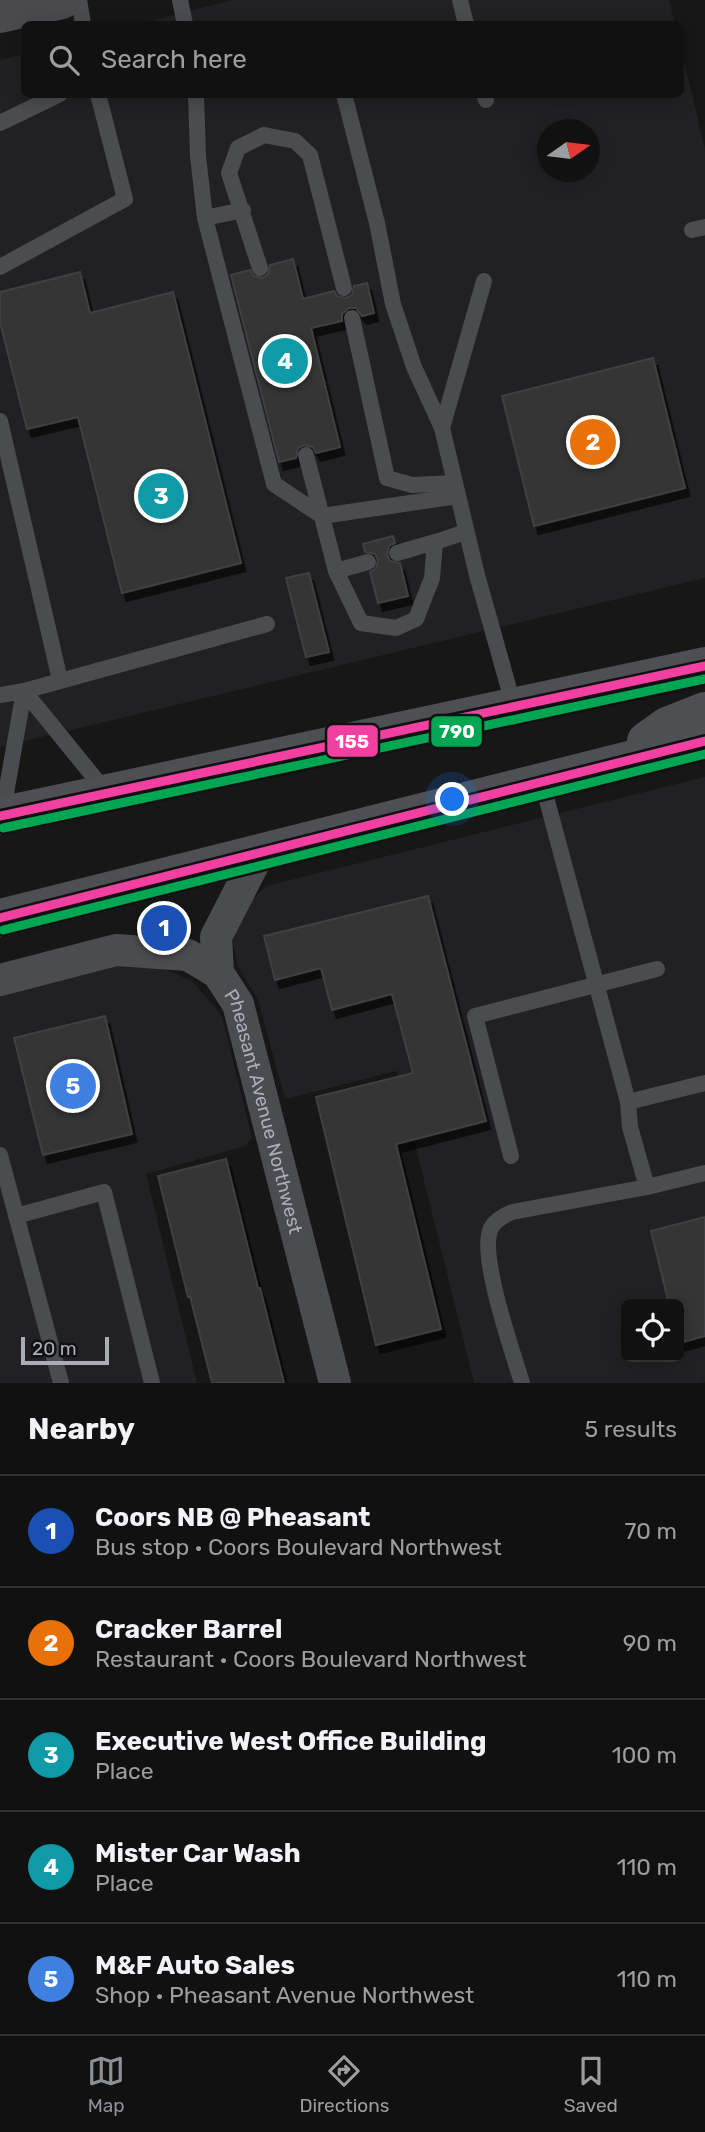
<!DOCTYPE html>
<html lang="en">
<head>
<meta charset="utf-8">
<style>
	body { margin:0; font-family:Rubik,sans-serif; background:#1a1a1a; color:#f1f3f6 }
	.controls { position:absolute; right:21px; bottom:21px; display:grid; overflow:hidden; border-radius:10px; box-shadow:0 4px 18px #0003 }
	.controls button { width:63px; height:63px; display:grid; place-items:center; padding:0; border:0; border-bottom:2px solid #303131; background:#111; color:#f1f3f6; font:35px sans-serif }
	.compass { position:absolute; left:537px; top:119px; width:63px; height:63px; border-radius:50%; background:#111; box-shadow:0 4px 18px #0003; rotate:76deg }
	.scale { position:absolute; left:21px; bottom:18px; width:88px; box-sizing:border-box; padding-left:7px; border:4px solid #a8adb8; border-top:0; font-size:19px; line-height:24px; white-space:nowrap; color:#a8adb8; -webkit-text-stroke:5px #111113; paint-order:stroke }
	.you { position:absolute; left:453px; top:800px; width:24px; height:24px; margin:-18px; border:5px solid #fff; border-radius:50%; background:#1a73e8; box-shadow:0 0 0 10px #1a73e833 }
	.badge { display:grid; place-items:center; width:46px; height:46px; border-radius:50%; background:#8c9099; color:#fff; font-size:23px; font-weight:700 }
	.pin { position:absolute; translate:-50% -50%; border:4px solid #fff; box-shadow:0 2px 7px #0006 }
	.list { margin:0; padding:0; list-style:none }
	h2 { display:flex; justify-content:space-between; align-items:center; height:91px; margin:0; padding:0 28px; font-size:30px }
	h2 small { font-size:23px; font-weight:400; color:#9c9d9f }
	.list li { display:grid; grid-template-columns:46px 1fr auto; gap:21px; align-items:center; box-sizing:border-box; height:112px; padding:0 28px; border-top:2px solid #303131 }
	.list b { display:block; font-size:26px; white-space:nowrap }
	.list p { margin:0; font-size:23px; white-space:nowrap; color:#9c9d9f }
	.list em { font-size:23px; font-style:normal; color:#9c9d9f }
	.icon { flex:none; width:38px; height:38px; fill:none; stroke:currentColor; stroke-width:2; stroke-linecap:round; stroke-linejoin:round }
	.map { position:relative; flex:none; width:705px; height:1383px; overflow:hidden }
	.search { position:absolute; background:#111; box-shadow:0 4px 18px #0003; left:21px; right:21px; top:21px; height:77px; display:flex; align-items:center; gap:18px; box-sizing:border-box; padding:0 24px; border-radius:10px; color:#9c9d9f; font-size:26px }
	.sheet { height:651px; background:#111 }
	nav { display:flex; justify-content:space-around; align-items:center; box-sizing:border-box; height:98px; border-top:2px solid #303131; background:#111; font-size:19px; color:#9c9d9f }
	nav a { display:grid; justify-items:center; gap:4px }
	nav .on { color:#8c9099 }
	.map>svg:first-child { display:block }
	.built { fill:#212123; fill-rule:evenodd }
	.building { fill:#353536; stroke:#3f4043; stroke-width:2; filter:url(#shadow) }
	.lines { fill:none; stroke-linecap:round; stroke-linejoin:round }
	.lane { stroke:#4b4c50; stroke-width:16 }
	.street { stroke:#4b4c50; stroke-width:32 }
	.secondary { stroke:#4a4a4e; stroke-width:38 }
	.primary { stroke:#4d4f52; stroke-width:38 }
	.bus-1-casing { stroke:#111113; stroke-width:14 }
	.bus-2-casing { stroke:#111113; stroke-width:14 }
	.bus-1 { stroke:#f240a1; stroke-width:9 }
	.bus-2 { stroke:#00a651; stroke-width:9 }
	.labels { text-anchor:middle; stroke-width:5; stroke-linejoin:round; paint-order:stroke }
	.street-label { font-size:19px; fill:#a8adb8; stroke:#111113 }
	.line-badge { stroke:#111113; stroke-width:2.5 }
	.badge-label { font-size:19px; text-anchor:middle; font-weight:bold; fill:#fff }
</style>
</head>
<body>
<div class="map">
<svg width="705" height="1383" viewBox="0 0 705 1383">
	<defs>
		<filter id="shadow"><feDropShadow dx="4.5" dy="8" stdDeviation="0" flood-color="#0009"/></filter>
	</defs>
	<rect width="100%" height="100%" fill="#171717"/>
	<g class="built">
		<polygon points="233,0 669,0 675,24 137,24"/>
		<path d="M681 49 705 149V578L0 747V60L24 54V94H680ZM548 130H590V172H548Z"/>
		<path d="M705 777V1381L701 1383H474L397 1071 285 1099 258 1000 238 966 233 945 238 915 266 886ZM626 1304H679V1357H626Z"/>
		<polygon points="107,961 160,967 192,981 222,1016 252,1138 245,1146 146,1174 197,1383 0,1383 0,989"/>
	</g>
	<g class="building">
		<polygon points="293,259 303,299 334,291 337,296 346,298 352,295 354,286 367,283 374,313 362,316 356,308 349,308 342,314 342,321 311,328 340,447 316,453 313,447 304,445 298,448 296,458 279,462 231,275 250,270 254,276 263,278 268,274 270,265"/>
		<polygon points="80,272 90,313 173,292 241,563 122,593 78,417 27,429 0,322 0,292"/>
		<polygon points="653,358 685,488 534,526 502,396"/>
		<polygon points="393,536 395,543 389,546 387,555 390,561 400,563 408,596 378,603 370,572 376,569 378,560 375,554 365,552 363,544"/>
		<polygon points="309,573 329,652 306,657 286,578"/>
		<polygon points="428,896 486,1121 396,1144 441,1329 376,1345 316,1097 413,1073 392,994 332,1010 321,968 275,980 264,936"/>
		<polygon points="105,1016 132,1134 43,1155 14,1038"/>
		<polygon points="226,1159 258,1288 260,1288 284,1383 212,1383 190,1296 188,1297 158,1176"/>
		<polygon points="705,1217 705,1336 679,1343 679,1304 669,1304 651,1231"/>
	</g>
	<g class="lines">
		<g class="lane">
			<polyline points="79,0 83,24"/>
			<polyline points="180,0 185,24"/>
			<polyline points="460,0 466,24"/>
			<polyline points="196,94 198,156 205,218"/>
			<polyline points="344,94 377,223 393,304 414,367 442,428 477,575 514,707"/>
			<polyline points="484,94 486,100"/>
			<polyline points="0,123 60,94"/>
			<polyline points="243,210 205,218 274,484 322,516 458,496"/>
			<polyline points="692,230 705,227"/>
			<polyline points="0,267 125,199 98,94"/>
			<polyline points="260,268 229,173 238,148 264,135 295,141 310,155 344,288"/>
			<polyline points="352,318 387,478 412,485 455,483"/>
			<polyline points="0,421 60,680"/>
			<polyline points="442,428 484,281"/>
			<polyline points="306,455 336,571 361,623 396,628 416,619 432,578 435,542 466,532"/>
			<polyline points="397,553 435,542"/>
			<polyline points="336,571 368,562"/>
			<polyline points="0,695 24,691 267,624"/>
			<polyline points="542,782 628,1102 705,1083"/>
			<polyline points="2,816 24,691 106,792"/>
			<polyline points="0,1155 61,1383"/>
			<polyline points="511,1156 475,1016 657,969"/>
			<polyline points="647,1187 705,1173"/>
			<polyline points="16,1216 104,1192 152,1383"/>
			<path d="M522 1383C513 1353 478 1254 491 1228 495 1220 505 1215 512 1212L647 1187 630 1127 628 1102"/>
		</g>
		<g class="street">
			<path id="s1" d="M260 851 216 937 218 973 238 1004 335 1383"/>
			<polyline points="0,980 116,950 188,955 218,973"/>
		</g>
		<polyline class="secondary" points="0,14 62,0"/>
		<g class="primary">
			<polyline points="646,741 667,726 705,711"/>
			<polyline points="0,816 705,666"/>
			<polyline points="0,918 705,741"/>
		</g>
		<g class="bus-1-casing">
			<g id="bus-1">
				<polyline points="0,816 705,666"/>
				<polyline points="0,918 705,741"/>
			</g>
		</g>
		<g class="bus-2-casing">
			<g id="bus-2">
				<polyline points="3,828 705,679"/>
				<polyline points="3,930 705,754"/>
			</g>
		</g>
		<use href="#bus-1" class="bus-1"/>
		<use href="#bus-2" class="bus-2"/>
	</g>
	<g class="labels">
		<g class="street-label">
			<text dy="7" stroke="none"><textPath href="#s1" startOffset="280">Pheasant Avenue Northwest</textPath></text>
		</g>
	</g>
	<g class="line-badge">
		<rect x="430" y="715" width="53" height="33" rx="7" fill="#00a651"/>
		<rect x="326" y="724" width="53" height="34" rx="7" fill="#f240a1"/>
	</g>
	<g class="badge-label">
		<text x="457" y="738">790</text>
		<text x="352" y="748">155</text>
	</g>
</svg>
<div class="controls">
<button><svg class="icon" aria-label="locate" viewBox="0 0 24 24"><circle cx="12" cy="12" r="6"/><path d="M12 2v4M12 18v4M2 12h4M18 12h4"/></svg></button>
</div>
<svg class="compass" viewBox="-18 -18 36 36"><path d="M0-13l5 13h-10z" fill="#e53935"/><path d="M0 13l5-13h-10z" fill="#9c9d9f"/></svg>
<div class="scale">20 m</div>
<div class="you"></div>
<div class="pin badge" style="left:164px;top:928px;background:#1a4fb4">1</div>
<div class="pin badge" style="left:593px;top:442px;background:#e8710a">2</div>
<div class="pin badge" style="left:161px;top:496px;background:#0f9aa8">3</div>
<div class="pin badge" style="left:285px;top:361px;background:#0f9aa8">4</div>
<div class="pin badge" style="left:73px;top:1086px;background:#3f7fe0">5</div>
<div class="search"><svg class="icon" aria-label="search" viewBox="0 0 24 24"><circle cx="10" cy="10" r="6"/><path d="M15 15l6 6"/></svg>Search here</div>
</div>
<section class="sheet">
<h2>Nearby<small>5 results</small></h2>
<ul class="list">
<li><span class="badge" style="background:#1a4fb4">1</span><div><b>Coors NB @ Pheasant</b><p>Bus stop · Coors Boulevard Northwest</p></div><em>70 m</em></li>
<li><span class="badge" style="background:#e8710a">2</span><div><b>Cracker Barrel</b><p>Restaurant · Coors Boulevard Northwest</p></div><em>90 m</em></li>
<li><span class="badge" style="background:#0f9aa8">3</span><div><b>Executive West Office Building</b><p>Place</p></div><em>100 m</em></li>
<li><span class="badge" style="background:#0f9aa8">4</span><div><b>Mister Car Wash</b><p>Place</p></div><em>110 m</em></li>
<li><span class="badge" style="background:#3f7fe0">5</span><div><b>M&amp;F Auto Sales</b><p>Shop · Pheasant Avenue Northwest</p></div><em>110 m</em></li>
</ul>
</section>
<nav>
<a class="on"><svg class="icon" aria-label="map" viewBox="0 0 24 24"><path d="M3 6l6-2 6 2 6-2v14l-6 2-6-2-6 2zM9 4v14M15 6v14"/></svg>Map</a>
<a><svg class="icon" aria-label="directions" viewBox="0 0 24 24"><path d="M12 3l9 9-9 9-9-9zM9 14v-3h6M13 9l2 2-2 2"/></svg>Directions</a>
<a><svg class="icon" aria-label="saved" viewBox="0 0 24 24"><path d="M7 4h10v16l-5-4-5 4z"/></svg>Saved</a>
</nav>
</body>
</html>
